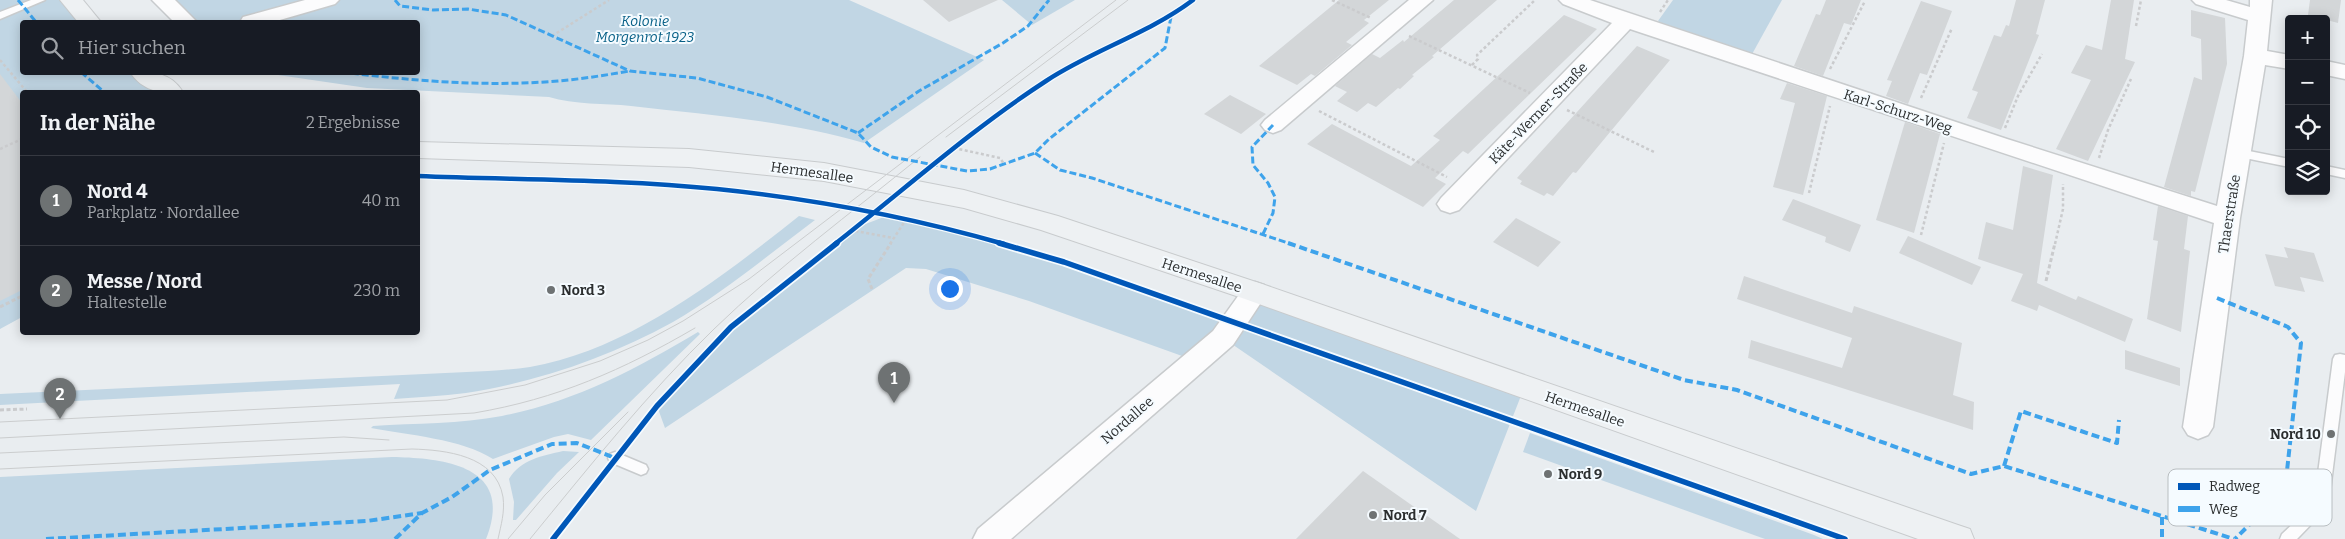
<!DOCTYPE html>
<html lang="de">
<head>
<meta charset="utf-8">
<style>
	body { margin:0; font-family:Bitter,serif; background:#20242c; color:#f1f3f6 }
	.controls { position:absolute; right:15px; top:15px; display:grid; overflow:hidden; border-radius:5px; box-shadow:0 2px 12px #0003 }
	.controls button { width:45px; height:45px; display:grid; place-items:center; padding:0; border:0; border-bottom:1px solid #363941; background:#171b24; color:#f1f3f6; font:25px sans-serif }
	.you { position:absolute; left:949px; top:288px; width:18px; height:18px; margin:-12px; border:4px solid #fff; border-radius:50%; background:#1a73e8; box-shadow:0 0 0 8px #1a73e833 }
	.badge { display:grid; place-items:center; width:32px; height:32px; border-radius:50%; background:#6e7273; color:#fff; font-size:16px; font-weight:700 }
	.pin { position:absolute; translate:-50% -41px; filter:drop-shadow(0 1px 2px #0008) }
	.pin::after { content:''; position:absolute; top:26px; width:18px; height:15px; background:inherit; clip-path:polygon(0 0,100% 0,50% 100%) }
	.list { margin:0; padding:0; list-style:none }
	h2 { display:flex; justify-content:space-between; align-items:center; height:65px; margin:0; padding:0 20px; font-size:21px }
	h2 small { font-size:16px; font-weight:400; color:#9ea1a6 }
	.list li { display:grid; grid-template-columns:32px 1fr auto; gap:15px; align-items:center; box-sizing:border-box; height:90px; padding:0 20px; border-top:1px solid #363941 }
	.list b { display:block; font-size:19px; white-space:nowrap }
	.list p { margin:0; font-size:16px; white-space:nowrap; color:#9ea1a6 }
	.list em { font-size:16px; font-style:normal; color:#9ea1a6 }
	.icon { flex:none; width:28px; height:28px; fill:none; stroke:currentColor; stroke-width:2; stroke-linecap:round; stroke-linejoin:round }
	.map { position:relative; flex:none; width:2345px; height:539px; overflow:hidden }
	.search { position:absolute; background:#171b24; box-shadow:0 2px 12px #0003; left:20px; top:20px; width:400px; height:55px; display:flex; align-items:center; gap:12px; box-sizing:border-box; padding:0 18px; border-radius:5px; color:#9ea1a6; font-size:19px }
	.panel { position:absolute; background:#171b24; box-shadow:0 2px 12px #0003; left:20px; top:90px; width:400px; height:245px; border-radius:5px }
	.map>svg:first-child { display:block }
	.green { fill:#c1d6e4 }
	.building { fill:#d3d6d8 }
	.lines { fill:none; stroke-linecap:round; stroke-linejoin:round }
	.service-casing { stroke:#c8cbcd; stroke-width:3 }
	.minor-casing { stroke:#c8cbcd; stroke-width:3 }
	.secondary-casing { stroke:#c8cbcd; stroke-width:2 }
	.path-far1 { stroke:#cacbcd; stroke-width:2.5; stroke-dasharray:3 2.5; stroke-linecap:butt }
	.path { stroke:#cacbcd; stroke-width:3; stroke-dasharray:4 2.5; stroke-linecap:butt }
	.service { fill:#fcfcfd; fill-rule:evenodd }
	.minor { fill:#fcfcfd; fill-rule:evenodd }
	.secondary { fill:#eef1f3; fill-rule:evenodd }
	.tram { stroke:#cbcdce; stroke-width:1 }
	.quiet-far1 { stroke:#3ea3eb; stroke-width:3; stroke-dasharray:7 3; stroke-linecap:butt }
	.quiet { stroke:#3ea3eb; stroke-width:4; stroke-dasharray:8 4; stroke-linecap:butt }
	.cycleway-far1-casing { stroke:#f5fbff; stroke-width:7 }
	.cycleway-casing { stroke:#f5fbff; stroke-width:9 }
	.cycleway-far1 { stroke:#0057b8; stroke-width:4.5 }
	.cycleway { stroke:#0057b8; stroke-width:5.5 }
	.poi-dot { fill:#6e7273; stroke:#f5fbff; stroke-width:2 }
	.labels { text-anchor:middle; stroke-width:4; stroke-linejoin:round; paint-order:stroke }
	.park-label { font-size:14px; font-style:italic; fill:#065f86; stroke:#f5fbff }
	.street-label { font-size:14px; fill:#2c2f30; stroke:#f5fbff }
	.poi-label { font-size:14px; font-weight:bold; fill:#2c2f30; stroke:#f5fbff; text-anchor:start }
	.key { fill:#f5fbff; stroke:#b9bec1; stroke-width:1 }
	.key-label { font-size:14px; fill:#2c2f30 }
</style>
</head>
<body>
<div class="map">
<svg width="2345" height="539" viewBox="0 0 2345 539">
	<rect width="100%" height="100%" fill="#e9edf0"/>
	<g class="green">
		<polygon points="0,0 71,0 90,22 22,22 22,72 141,73 171,92 22,92 22,317 0,329"/>
		<path d="M165 0H322L252 22 328 0H849L984 60 864 143C789 121 709 115 631 106 605 103 574 105 549 97L367 88 278 75 272 73 418 72V22H187Z"/>
		<polygon points="1002,0 1075,0 1032,25"/>
		<polygon points="1673,0 1782,0 1751,56 1660,23 1658,21"/>
		<polygon points="889,215 1017,247 1235,322 1255,292 1524,388 1476,511 1223,338 1196,361 1029,301 926,269 906,268 665,428 657,406 731,327 850,230"/>
		<path d="M799 216 815 220C768 255 723 293 673 322 610 357 537 382 466 393 442 396 417 397 394 399L400 384 0 405V394L488 371C502 370 516 369 530 367 629 350 722 277 799 216Z"/>
		<path d="M698 332 700 334 591 440 568 434 554 437 493 459C462 439 408 435 371 428L373 426C416 423 460 424 502 416 574 402 636 369 698 332Z"/>
		<polygon points="1530,433 1814,535 1823,539 1765,539 1523,452"/>
		<path d="M563 451 579 452 557 473 516 520H513L514 502 509 479C521 459 542 456 563 451Z"/>
		<path d="M392 457C445 458 515 466 486 539H0V477Z"/>
	</g>
	<g class="building">
		<polygon points="923,0 998,0 949,22"/>
		<polygon points="1339,0 1389,0 1364,20 1369,23 1346,42 1352,45 1315,76 1311,74 1297,85 1259,66"/>
		<polygon points="1454,0 1497,0 1432,56 1434,57 1412,75 1414,76 1400,89 1398,88 1376,107 1368,103 1357,112 1337,101 1347,92 1335,86 1372,54 1380,58 1403,40 1404,42"/>
		<polygon points="1826,0 1861,0 1851,25 1844,23 1823,76 1794,66 1816,14 1820,15"/>
		<polygon points="2016,0 2045,0 2036,34 2039,35 2001,130 1967,118 1978,92 1972,90 1994,35 2001,37 2006,25 2009,26"/>
		<polygon points="2111,0 2134,0 2125,59 2135,62 2088,161 2056,149 2091,80 2071,73 2086,45 2102,50"/>
		<polygon points="2310,0 2341,0 2338,23 2308,15"/>
		<polygon points="1921,1 1952,11 1927,75 1920,73 1908,104 1886,96 1892,81 1887,80"/>
		<polygon points="2191,10 2225,18 2227,64 2195,192 2191,191 2191,196 2164,187 2194,77 2202,80 2201,39 2191,36"/>
		<polygon points="1564,15 1597,29 1468,154 1463,151 1435,178 1446,184 1423,207 1307,144 1332,124 1411,166 1440,140 1433,136"/>
		<polygon points="1637,46 1670,60 1576,173 1573,172 1553,196 1547,193 1544,196 1520,184 1522,181 1517,178"/>
		<polygon points="0,74 22,103 22,290 0,301"/>
		<polygon points="1787,83 1827,96 1803,195 1773,187 1795,103 1780,99"/>
		<polygon points="1230,95 1266,114 1241,134 1204,114"/>
		<polygon points="1905,122 1940,134 1914,233 1876,220"/>
		<polygon points="2023,166 2053,175 2037,283 2076,300 2078,296 2133,319 2125,342 2039,305 2037,311 2011,301 2023,274 1978,259 1986,222 2013,230"/>
		<polygon points="1793,199 1861,225 1850,252 1825,242 1826,237 1782,220"/>
		<polygon points="2158,206 2188,216 2184,249 2190,251 2181,332 2147,319 2158,241 2153,240"/>
		<polygon points="1516,218 1561,242 1538,267 1493,242"/>
		<polygon points="1908,236 1981,267 1972,285 1899,253"/>
		<polygon points="2284,247 2314,253 2324,282 2300,277 2305,292 2275,286 2265,254 2288,258"/>
		<polygon points="1744,276 1852,313 1854,306 1962,343 1953,395 1974,402 1973,430 1748,358 1751,340 1842,368 1852,338 1737,299"/>
		<polygon points="2125,350 2180,368 2180,386 2125,369"/>
		<polygon points="1363,471 1460,539 1296,539"/>
	</g>
	<g class="lines">
		<g class="service-casing">
			<g id="service">
				<polygon points="31,0 45,0 0,19 0,12"/>
				<polygon points="2239,149 2289,159 2289,167 2235,156 2233,153"/>
				<polygon points="2326,166 2345,170 2345,178 2326,174"/>
				<polygon points="2340,354 2345,355 2345,372 2328,507 2297,539 2280,539 2282,534 2314,504 2333,359 2335,355"/>
				<polygon points="615,452 646,465 648,469 646,473 641,475 610,462 608,458 610,454"/>
			</g>
		</g>
		<g class="minor-casing">
			<g id="minor">
				<polygon points="152,0 175,0 197,22 174,22"/>
				<polygon points="305,0 339,0 335,4 273,22 240,22 243,17"/>
				<polygon points="1409,0 1433,0 1281,130 1273,133 1265,130 1261,125 1265,120"/>
				<polygon points="1559,0 1590,0 2007,139 2217,206 2244,56 2248,20 2196,4 2192,0 2226,0 2250,7 2250,0 2272,0 2267,51 2289,55 2289,69 2265,65 2240,218 2213,427 2208,435 2198,439 2188,435 2183,427 2214,223 1630,29 1459,210 1450,213 1441,210 1437,204 1441,198 1612,23 1563,4"/>
				<polygon points="2326,61 2345,65 2345,79 2326,75"/>
				<polygon points="1255,282 1264,285 1268,292 1233,345 1011,539 973,539 978,529 1213,331 1246,285"/>
			</g>
		</g>
		<g class="secondary-casing">
			<g id="secondary">
				<polygon points="60,0 83,0 101,22 78,22"/>
				<path d="M130 72C151 72 170 71 183 92 163 95 142 91 130 72Z"/>
				<polygon points="418,142 689,149 824,163 964,190 1058,216 1265,285 1958,525 1970,529 1974,539 1918,539 1245,299 1041,230 964,208 824,181 689,167 418,158"/>
			</g>
		</g>
		<g class="path-far1">
			<polyline points="1332,0 1371,18"/>
			<polyline points="1660,12 1668,0"/>
			<polyline points="2136,26 2141,0"/>
			<polyline points="552,36 609,0"/>
			<polyline points="1409,36 1530,93"/>
			<polyline points="0,60 27,92"/>
			<polyline points="1472,65 1478,59 1477,55 1535,0"/>
			<polyline points="1830,69 1865,1"/>
			<polyline points="1921,98 1952,28"/>
			<polyline points="1567,110 1654,152"/>
			<polyline points="1319,111 1447,177"/>
			<polyline points="2005,128 2018,96 2042,54"/>
			<polyline points="954,148 1000,158 1004,164"/>
			<polyline points="0,149 22,139"/>
			<polyline points="2099,158 2108,130 2131,79"/>
			<polyline points="1809,193 1830,106"/>
			<polyline points="850,230 893,238"/>
			<polyline points="1921,235 1944,143"/>
			<polyline points="890,244 907,218"/>
			<polyline points="2055,244 2063,209 2063,184"/>
		</g>
		<g class="path">
			<polyline points="2046,281 2055,243"/>
			<polyline points="872,289 868,279 891,243"/>
			<polyline points="0,307 22,296"/>
			<polyline points="0,410 27,409"/>
		</g>
		<use href="#service" class="service"/>
		<use href="#minor" class="minor"/>
		<use href="#secondary" class="secondary"/>
		<g class="tram">
			<polyline points="946,137 1128,0"/>
			<polyline points="0,422 447,400 525,385 600,361 648,340 683,321 749,279 1116,0"/>
			<path d="M0 438 474 413C557 399 623 370 695 328"/>
			<polyline points="0,453 344,437 389,440"/>
			<path d="M0 469 412 449C445 450 496 455 503 497 505 512 501 525 498 539"/>
			<polyline points="508,539 545,495 628,412"/>
			<path d="M530 539C589 467 647 394 714 329 778 267 851 213 920 157"/>
		</g>
		<g class="quiet-far1">
			<polyline points="18,0 36,22"/>
			<polyline points="395,0 400,6 433,10 468,9 506,15 630,71 697,78 767,97 858,133 871,147 892,157 967,171 990,169 1035,153 1049,139 1165,48 1171,17"/>
			<polyline points="81,72 104,92"/>
			<path d="M342 72C413 81 487 87 558 81 582 79 606 75 630 71"/>
			<polyline points="858,133 919,91 1003,43 1028,26 1049,0"/>
			<polyline points="1035,153 1060,170 1092,178 1291,244"/>
			<polyline points="1263,234 1273,213 1275,197 1268,183 1253,165 1252,147 1273,125"/>
		</g>
		<g class="quiet">
			<polyline points="1288,243 1684,380 1737,390 1971,474 2004,466 2234,539"/>
			<polyline points="2217,298 2288,327 2301,343 2285,489 2235,539"/>
			<polyline points="2004,466 2021,411 2117,443 2119,420"/>
			<polyline points="2162,517 2162,539"/>
			<polyline points="46,539 367,521 422,513"/>
			<polyline points="395,539 422,513 452,497 490,470 552,444 577,443 615,458"/>
		</g>
		<g class="cycleway-far1-casing">
			<g id="cycleway-far1">
				<path d="M418 176C518 180 618 179 717 189 814 199 910 217 1004 244"/>
				<path d="M835 244C905 189 972 129 1046 81 1093 50 1148 34 1193 0"/>
			</g>
		</g>
		<g class="cycleway-casing">
			<g id="cycleway">
				<polyline points="999,243 1064,262 1845,539"/>
				<polyline points="553,539 657,406 731,327 837,243"/>
			</g>
		</g>
		<use href="#cycleway-far1" class="cycleway-far1"/>
		<use href="#cycleway" class="cycleway"/>
	</g>
	<g class="poi-dot">
		<circle cx="551" cy="290" r="5"/>
		<circle cx="2331" cy="434" r="5"/>
		<circle cx="1548" cy="474" r="5"/>
		<circle cx="1373" cy="515" r="5"/>
	</g>
	<g class="labels">
		<g class="park-label">
			<text x="645" y="26">Kolonie<tspan x="645" dy="16">Morgenrot 1923</tspan></text>
		</g>
		<g class="street-label">
			<text transform="translate(1898 111) rotate(18)" y="5">Karl-Schurz-Weg</text>
			<text transform="translate(1538 113) rotate(-46)" y="5">Käte-Werner-Straße</text>
			<text transform="translate(812 172) rotate(8)" y="5">Hermesallee</text>
			<text transform="translate(2229 214) rotate(-81)" y="5">Thaerstraße</text>
			<text transform="translate(1202 275) rotate(18)" y="5">Hermesallee</text>
			<text transform="translate(1585 409) rotate(19)" y="5">Hermesallee</text>
			<text transform="translate(1127 420) rotate(-41)" y="5">Nordallee</text>
		</g>
		<g class="poi-label">
			<text x="561" y="295">Nord 3</text>
			<text x="2321" y="439" text-anchor="end">Nord 10</text>
			<text x="1558" y="479">Nord 9</text>
			<text x="1383" y="520">Nord 7</text>
		</g>
	</g>
	<rect x="2168" y="469" width="164" height="57" rx="8" class="key"/>
	<rect x="2178" y="483" width="22" height="7" fill="#0057b8"/>
	<rect x="2178" y="506" width="22" height="6" fill="#3ea3eb"/>
	<g class="key-label">
		<text x="2209" y="491">Radweg</text>
		<text x="2209" y="514">Weg</text>
	</g>
</svg>
<div class="controls">
<button>+</button>
<button>−</button>
<button><svg class="icon" aria-label="locate" viewBox="0 0 24 24"><circle cx="12" cy="12" r="6"/><path d="M12 2v4M12 18v4M2 12h4M18 12h4"/></svg></button>
<button><svg class="icon" aria-label="layers" viewBox="0 0 24 24"><path d="M12 4l9 5-9 5-9-5zM3 14l9 5 9-5"/></svg></button>
</div>
<div class="you"></div>
<div class="pin badge" style="left:894px;top:403px">1</div>
<div class="pin badge" style="left:60px;top:419px">2</div>
<div class="search"><svg class="icon" aria-label="search" viewBox="0 0 24 24"><circle cx="10" cy="10" r="6"/><path d="M15 15l6 6"/></svg>Hier suchen</div>
<section class="panel">
<h2>In der Nähe<small>2 Ergebnisse</small></h2>
<ul class="list">
<li><span class="badge">1</span><div><b>Nord 4</b><p>Parkplatz · Nordallee</p></div><em>40 m</em></li>
<li><span class="badge">2</span><div><b>Messe / Nord</b><p>Haltestelle</p></div><em>230 m</em></li>
</ul>
</section>
</div>
</body>
</html>
